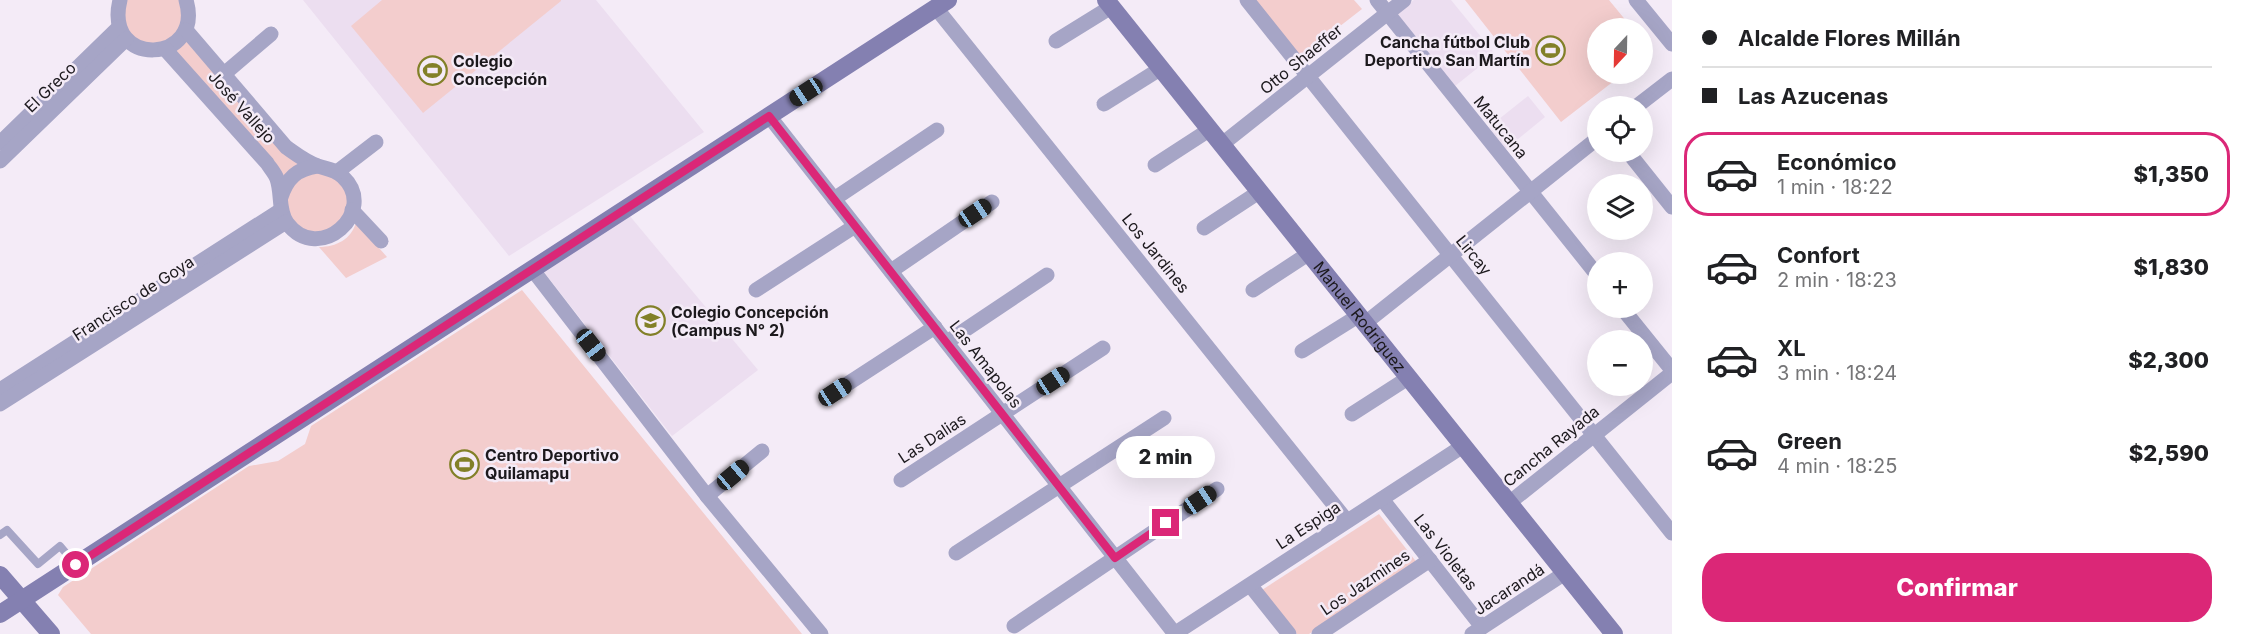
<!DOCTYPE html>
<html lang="es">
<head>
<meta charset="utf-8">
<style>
  :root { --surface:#fff; --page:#f6f6f6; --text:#202124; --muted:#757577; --line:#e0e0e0; --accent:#db2777 }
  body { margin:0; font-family:Inter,sans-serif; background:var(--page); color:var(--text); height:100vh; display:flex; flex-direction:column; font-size:22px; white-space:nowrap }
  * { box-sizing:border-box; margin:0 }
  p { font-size:20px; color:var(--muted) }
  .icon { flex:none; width:33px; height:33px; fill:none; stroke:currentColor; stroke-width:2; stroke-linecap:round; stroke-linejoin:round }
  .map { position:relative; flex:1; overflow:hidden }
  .sheet { display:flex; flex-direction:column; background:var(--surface); width:570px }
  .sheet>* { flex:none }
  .hud { display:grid; align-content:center; height:132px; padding:0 30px; background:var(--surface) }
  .needle { width:39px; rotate:202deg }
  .controls { position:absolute; left:1587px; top:18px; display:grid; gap:12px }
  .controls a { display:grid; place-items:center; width:66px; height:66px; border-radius:50%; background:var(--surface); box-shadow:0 6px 24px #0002; font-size:30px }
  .end { position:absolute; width:27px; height:27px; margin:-14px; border:8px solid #db2777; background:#fff; box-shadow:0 0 0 3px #fff }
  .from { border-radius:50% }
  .bubble { position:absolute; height:42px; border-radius:21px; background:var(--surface); box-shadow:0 6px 24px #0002; font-size:20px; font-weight:800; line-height:42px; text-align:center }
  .car { position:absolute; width:18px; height:36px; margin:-18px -9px; border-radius:8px; box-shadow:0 0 4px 2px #0007; background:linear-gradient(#222 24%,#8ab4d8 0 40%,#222 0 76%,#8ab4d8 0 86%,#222 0) }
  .hud b { display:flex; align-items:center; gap:21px; height:57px; font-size:22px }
  .hud b+b { border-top:2px solid var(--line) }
  .hud i { width:15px; height:15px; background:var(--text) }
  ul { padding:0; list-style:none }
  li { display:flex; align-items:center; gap:18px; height:84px; margin:0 12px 9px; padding:0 18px; border:3px solid transparent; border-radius:24px }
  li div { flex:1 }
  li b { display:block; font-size:22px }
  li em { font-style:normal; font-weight:800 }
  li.selected { border-color:var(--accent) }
  li>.icon { width:54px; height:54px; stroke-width:1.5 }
  .cta { display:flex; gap:12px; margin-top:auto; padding:12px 30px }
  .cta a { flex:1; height:69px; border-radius:24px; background:var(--accent); color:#fff; font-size:24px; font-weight:800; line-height:69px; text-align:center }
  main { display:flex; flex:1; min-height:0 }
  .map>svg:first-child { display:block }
  .built { fill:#ecdef0 }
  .green { fill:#f3cdcd }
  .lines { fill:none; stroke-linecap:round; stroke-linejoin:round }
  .lane { stroke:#a6a5c6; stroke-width:8 }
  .street { stroke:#a6a5c6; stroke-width:15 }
  .secondary { stroke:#8480b1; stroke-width:18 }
  .route { stroke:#db2777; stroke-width:8 }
  .labels { text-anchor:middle; stroke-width:5; stroke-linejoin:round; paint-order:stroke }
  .poi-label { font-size:16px; font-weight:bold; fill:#1c191d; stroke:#f4ebf7; text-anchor:start }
  .street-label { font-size:16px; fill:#1c191d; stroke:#f4ebf7 }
</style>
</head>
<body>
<main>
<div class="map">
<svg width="1672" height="634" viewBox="0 0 1672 634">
  <rect width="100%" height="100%" fill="#f4ebf7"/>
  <g class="built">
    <path d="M 303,0 L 596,0 L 704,132 L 509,256 Z"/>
    <path d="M 1414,0 L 1451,0 L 1495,54 L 1455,86 L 1396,14 Z"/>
    <path d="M 1528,96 L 1545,117 L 1506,149 L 1489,127 Z"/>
    <path d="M 629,215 L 758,370 L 672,436 L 544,272 Z"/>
  </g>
  <g class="green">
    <path d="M 124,0 L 182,0 L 186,16 L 174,40 L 147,47 L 125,32 Z"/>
    <path d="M 382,0 L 561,0 L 561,1 L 423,113 L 351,26 Z"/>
    <path d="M 1253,0 L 1354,0 L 1362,9 L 1299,58 Z"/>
    <path d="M 1465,0 L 1609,0 L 1632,28 L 1598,28 L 1598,74 L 1623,74 L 1561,122 Z"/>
    <path d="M 184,35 L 307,167 L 280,189 L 168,49 Z"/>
    <circle cx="317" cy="203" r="31"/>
    <path d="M 356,222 L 387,257 L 346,278 L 319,247 C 336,247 352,239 356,222 Z"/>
    <path d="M 522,290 L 802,634 L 91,634 L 58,595 L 63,587 L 249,466 L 278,461 L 305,444 L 311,426 Z"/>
    <path d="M 1379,514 L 1418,564 L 1309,634 L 1297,634 L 1262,590 Z"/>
  </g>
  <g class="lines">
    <path class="lane" d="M 0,535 L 7,530 L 38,564 L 60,546 L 76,565"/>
    <g class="street">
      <path d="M 120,0 C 103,69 205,64 186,0"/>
      <path d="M 1247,0 L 1672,533"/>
      <path d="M 1377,0 L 1598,276"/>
      <path d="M 1636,0 L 1672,44"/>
      <path d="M 936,8 L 1347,521"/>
      <path d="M 1056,41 L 1111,7"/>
      <path d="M 165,49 L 267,163 C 270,168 275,173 277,179 C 282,193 278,211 287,223 C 319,266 379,211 343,177 C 335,169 327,169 318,166 C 306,162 296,154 286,147 L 186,30"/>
      <path d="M 224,74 L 271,34"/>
      <path d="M 1104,104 L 1160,69"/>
      <path d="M 1637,106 L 1672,79"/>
      <path d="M 769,116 L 1175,634"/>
      <path d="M 0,143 L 119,27"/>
      <path d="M 1221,145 L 1404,0"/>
      <path d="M 1628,152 L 1672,207"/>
      <path d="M 0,161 L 126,39"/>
      <path d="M 1155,165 L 1209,130"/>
      <path d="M 337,172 L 376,142"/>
      <path d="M 281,197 C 287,178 297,169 317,166"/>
      <path d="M 834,199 L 937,130"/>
      <path d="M 352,210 L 381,241"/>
      <path d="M 1204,228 L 1259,192"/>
      <path d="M 532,269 L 707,496 L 821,634"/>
      <path d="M 891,271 L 992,202"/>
      <path d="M 756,290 L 855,226"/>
      <path d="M 1253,290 L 1308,254"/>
      <path d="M 1622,308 L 1672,370"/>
      <path d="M 1364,324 L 1598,138"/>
      <path d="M 947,342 L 1047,275"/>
      <path d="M 1302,351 L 1358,316"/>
      <path d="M 0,390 L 281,210"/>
      <path d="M 835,392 L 935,327"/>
      <path d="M 0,404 L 286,222"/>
      <path d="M 1352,414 L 1408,378"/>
      <path d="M 901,480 L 1103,348"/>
      <path d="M 707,496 L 762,451"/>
      <path d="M 1382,499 L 1482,627"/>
      <path d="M 1509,503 L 1672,373"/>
      <path d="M 956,553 L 1164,418"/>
      <path d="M 1250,585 L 1289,634"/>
      <path d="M 1014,626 L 1217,489"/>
      <path d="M 1174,634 L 1463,446"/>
      <path d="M 1319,634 L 1430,560"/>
      <path d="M 1472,634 L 1565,573"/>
    </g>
    <g class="secondary">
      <path id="s1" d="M 1106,0 L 1614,634"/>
      <path d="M 0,575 L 51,634"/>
      <path d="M 0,614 L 948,0"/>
    </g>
  </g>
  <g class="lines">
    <path class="route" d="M 76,565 L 769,116 L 1115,558 L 1166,523"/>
  </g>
  <defs>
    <symbol id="stadium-ring" viewBox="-11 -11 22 22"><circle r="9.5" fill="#f4ebf7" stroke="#828028" stroke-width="1.5"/><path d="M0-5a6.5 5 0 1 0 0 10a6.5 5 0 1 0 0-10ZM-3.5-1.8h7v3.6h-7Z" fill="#828028"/></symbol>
    <symbol id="school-ring" viewBox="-11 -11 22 22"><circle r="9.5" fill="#f4ebf7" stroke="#828028" stroke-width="1.5"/><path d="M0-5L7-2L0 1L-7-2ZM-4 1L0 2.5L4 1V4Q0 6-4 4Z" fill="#828028"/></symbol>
  </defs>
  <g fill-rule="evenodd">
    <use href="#stadium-ring" x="1534" y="34" width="33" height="33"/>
    <use href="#stadium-ring" x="416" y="54" width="33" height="33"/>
    <use href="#school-ring" x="634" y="304" width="33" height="33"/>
    <use href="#stadium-ring" x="448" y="448" width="33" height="33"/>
  </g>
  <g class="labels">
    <g class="poi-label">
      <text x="1530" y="48" text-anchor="end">Cancha fútbol Club<tspan x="1530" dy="18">Deportivo San Martín</tspan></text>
      <text x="453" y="67">Colegio<tspan x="453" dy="18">Concepción</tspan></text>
      <text x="671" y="318">Colegio Concepción<tspan x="671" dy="18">(Campus N° 2)</tspan></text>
      <text x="485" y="461">Centro Deportivo<tspan x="485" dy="18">Quilamapu</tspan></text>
    </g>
    <g class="street-label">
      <text transform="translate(1301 59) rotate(-39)" y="6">Otto Shaeffer</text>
      <text transform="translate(50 87) rotate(-44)" y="6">El Greco</text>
      <text transform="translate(242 107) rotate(48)" y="6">José Vallejo</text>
      <text transform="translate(1501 127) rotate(51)" y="6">Matucana</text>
      <text transform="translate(1156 253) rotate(51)" y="6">Los Jardines</text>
      <text transform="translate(1474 255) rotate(51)" y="6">Lircay</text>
      <text transform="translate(133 298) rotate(-33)" y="6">Francisco de Goya</text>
      <text dy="6" stroke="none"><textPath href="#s1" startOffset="406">Manuel Rodríguez</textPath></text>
      <text transform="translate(986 364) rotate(52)" y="6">Las Amapolas</text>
      <text transform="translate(932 438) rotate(-33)" y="6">Las Dalias</text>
      <text transform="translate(1551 446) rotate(-39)" y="6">Cancha Rayada</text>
      <text transform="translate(1308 525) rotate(-33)" y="6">La Espiga</text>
      <text transform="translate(1446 552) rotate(52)" y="6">Las Violetas</text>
      <text transform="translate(1365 582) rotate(-34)" y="6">Los Jazmines</text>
      <text transform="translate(1509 589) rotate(-33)" y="6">Jacarandá</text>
    </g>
  </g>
</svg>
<div class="controls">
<a><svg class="needle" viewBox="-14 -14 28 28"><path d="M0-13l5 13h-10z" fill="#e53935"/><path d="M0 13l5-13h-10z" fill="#757577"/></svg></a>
<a><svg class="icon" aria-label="locate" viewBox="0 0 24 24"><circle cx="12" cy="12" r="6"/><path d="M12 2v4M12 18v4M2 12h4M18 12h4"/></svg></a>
<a><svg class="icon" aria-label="layers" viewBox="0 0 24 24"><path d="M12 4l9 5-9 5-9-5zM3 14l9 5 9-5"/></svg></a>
<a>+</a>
<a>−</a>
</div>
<i class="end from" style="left:76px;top:565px"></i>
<i class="end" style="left:1166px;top:523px"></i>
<div class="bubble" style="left:1116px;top:436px;width:99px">2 min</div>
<i class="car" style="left:806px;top:92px;rotate:237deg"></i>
<i class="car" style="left:975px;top:213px;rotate:56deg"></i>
<i class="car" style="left:591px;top:345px;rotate:142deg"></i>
<i class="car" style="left:1053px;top:381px;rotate:57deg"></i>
<i class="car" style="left:835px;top:392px;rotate:57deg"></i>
<i class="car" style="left:733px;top:475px;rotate:50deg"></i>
<i class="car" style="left:1200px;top:500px;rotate:56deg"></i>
</div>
<section class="sheet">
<div class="hud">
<b><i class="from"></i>Alcalde Flores Millán</b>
<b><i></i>Las Azucenas</b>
</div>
<ul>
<li class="selected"><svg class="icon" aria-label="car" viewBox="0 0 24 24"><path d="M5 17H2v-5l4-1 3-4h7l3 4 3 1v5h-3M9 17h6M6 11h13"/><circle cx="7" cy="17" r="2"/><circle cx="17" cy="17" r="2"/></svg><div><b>Económico</b><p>1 min · 18:22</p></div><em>$1,350</em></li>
<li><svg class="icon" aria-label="car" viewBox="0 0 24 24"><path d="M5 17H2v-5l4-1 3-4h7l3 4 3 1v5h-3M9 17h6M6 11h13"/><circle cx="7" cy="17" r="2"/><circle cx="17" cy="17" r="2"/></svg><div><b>Confort</b><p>2 min · 18:23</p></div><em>$1,830</em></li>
<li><svg class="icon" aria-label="car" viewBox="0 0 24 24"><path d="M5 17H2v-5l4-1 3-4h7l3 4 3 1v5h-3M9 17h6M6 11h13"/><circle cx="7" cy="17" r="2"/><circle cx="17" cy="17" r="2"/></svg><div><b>XL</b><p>3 min · 18:24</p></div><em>$2,300</em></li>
<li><svg class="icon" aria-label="car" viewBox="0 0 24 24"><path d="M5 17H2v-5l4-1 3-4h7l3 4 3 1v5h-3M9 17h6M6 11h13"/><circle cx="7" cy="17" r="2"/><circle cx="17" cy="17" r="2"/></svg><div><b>Green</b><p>4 min · 18:25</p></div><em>$2,590</em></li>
</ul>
<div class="cta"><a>Confirmar</a></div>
</section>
</main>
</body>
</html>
